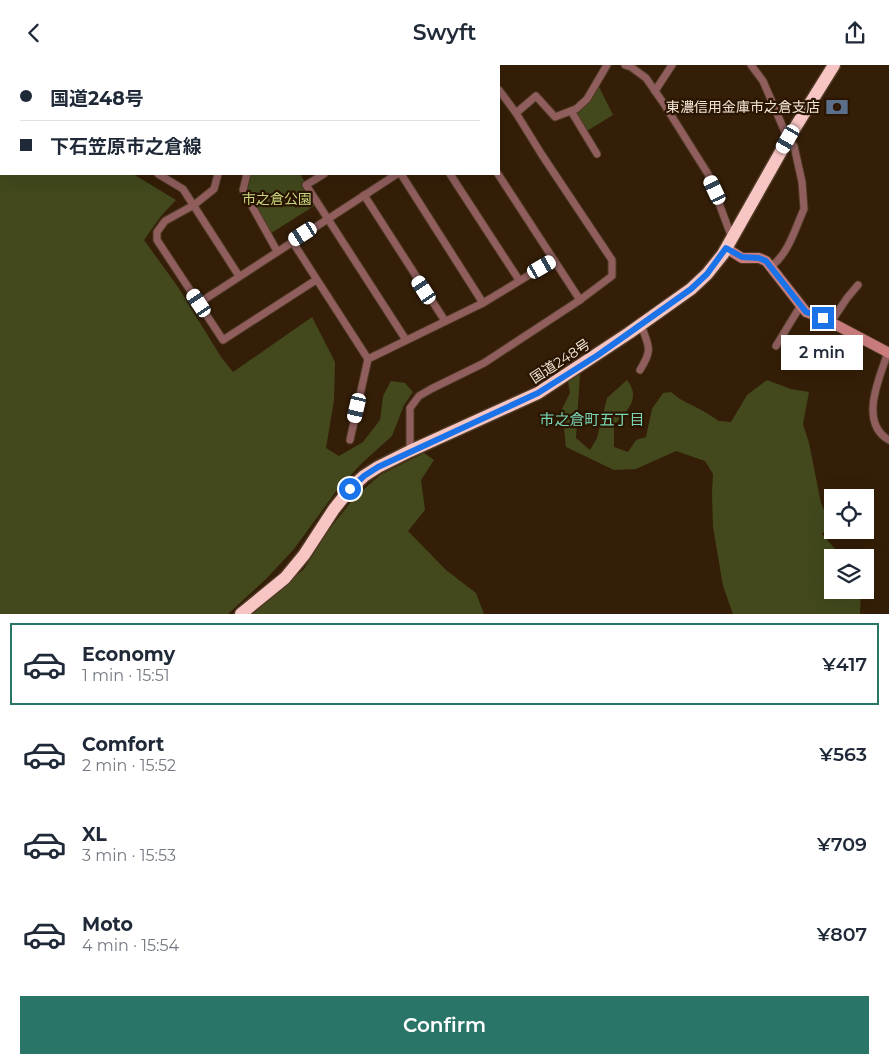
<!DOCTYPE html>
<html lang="en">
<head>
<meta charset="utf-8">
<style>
  :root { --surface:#fff; --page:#f2f2f3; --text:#1f2937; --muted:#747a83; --line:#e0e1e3; --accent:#297669 }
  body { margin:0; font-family:Montserrat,"Noto Sans JP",sans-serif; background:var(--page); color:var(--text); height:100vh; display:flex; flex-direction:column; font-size:19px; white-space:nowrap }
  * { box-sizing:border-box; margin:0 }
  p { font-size:16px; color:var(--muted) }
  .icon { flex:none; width:28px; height:28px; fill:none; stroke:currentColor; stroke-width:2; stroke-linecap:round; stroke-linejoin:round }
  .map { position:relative; height:549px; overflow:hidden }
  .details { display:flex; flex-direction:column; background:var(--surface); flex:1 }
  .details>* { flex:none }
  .hud { position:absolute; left:0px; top:0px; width:500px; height:110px; box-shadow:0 5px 20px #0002; display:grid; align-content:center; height:110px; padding:0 20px; background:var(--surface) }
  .fabs { position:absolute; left:824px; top:424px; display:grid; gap:10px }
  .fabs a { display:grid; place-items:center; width:50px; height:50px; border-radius:0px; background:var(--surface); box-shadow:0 5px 20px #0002; font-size:25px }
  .end { position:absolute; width:22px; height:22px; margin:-11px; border:6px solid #1a73e8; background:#fff; box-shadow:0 0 0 2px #fff }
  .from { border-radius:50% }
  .bubble { position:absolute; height:35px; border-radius:0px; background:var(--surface); box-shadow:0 5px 20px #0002; font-size:16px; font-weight:600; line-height:35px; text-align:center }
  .car { position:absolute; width:15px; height:30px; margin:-15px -8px; border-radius:6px; box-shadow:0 0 4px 1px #0007; background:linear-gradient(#fff 24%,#345 0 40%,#fff 0 76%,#345 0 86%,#fff 0) }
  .hud b { display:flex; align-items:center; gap:18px; height:48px; font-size:19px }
  .hud b+b { border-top:1px solid var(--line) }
  .hud i { width:12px; height:12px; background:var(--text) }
  ul { padding:9px 0 0; list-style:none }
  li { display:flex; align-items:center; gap:15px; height:82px; margin:0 10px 8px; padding:0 10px; border:2px solid transparent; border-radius:0px }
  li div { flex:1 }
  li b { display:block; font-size:19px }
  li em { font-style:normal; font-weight:600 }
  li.active { border-color:var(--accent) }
  li>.icon { width:45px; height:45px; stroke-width:1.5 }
  .button { display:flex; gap:10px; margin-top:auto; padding:10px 20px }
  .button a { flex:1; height:58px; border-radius:0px; background:var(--accent); color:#fff; font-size:20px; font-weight:600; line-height:58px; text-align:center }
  header { display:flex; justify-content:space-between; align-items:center; height:65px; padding:0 20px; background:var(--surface); font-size:22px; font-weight:600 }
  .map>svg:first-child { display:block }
  .green { fill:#43491d }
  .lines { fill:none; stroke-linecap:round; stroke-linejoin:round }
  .street-casing { stroke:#4f3a24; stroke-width:9 }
  .secondary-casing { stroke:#4f3a24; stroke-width:12 }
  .highway-casing { stroke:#4f3a24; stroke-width:15 }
  .street { stroke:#8f5e5d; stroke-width:7 }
  .secondary { stroke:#cb7d7e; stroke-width:10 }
  .highway { stroke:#f7c5c4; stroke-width:12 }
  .route { stroke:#1a73e8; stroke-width:6 }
  .labels { text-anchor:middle; stroke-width:4.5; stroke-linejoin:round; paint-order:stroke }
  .poi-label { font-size:14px; fill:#f3e4d6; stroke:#291500; text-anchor:end }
  .park-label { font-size:14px; fill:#c8d67e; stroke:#291500 }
  .street-label { font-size:14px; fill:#f3e4d6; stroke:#291500 }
  .neighbourhood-label { font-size:15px; fill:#79d5b5; stroke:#291500 }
</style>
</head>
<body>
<header><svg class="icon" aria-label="back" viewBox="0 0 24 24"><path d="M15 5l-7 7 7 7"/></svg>Swyft<svg class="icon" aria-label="share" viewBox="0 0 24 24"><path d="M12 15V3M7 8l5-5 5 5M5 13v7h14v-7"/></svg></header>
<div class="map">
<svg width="889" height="549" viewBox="0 0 889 549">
  <rect width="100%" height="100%" fill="#341e07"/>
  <g class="green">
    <path d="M 0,0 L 72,0 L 1,1 L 1,109 L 133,109 L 176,135 L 161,151 L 144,175 L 178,222 L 221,292 L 233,307 L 312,252 L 335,297 L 334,335 L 326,383 L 339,391 L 363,377 L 380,355 L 383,331 L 391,316 L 405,318 L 413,327 L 404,340 L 392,371 L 362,398 L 337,425 L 294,484 L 266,514 L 228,549 L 0,549 Z"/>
    <path d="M 598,20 L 613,50 L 587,66 L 574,48 Z"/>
    <path d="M 247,109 L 300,109 L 305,117 L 301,120 L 314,141 L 268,170 L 243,125 Z"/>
    <path d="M 580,308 L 576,373 L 590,385 L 597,373 L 607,333 L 627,315 C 642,334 626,347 614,360 L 614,382 L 628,387 L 636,375 L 646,372 L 652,344 L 663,328 L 671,327 L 680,334 L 705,347 L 719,356 L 731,357 L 747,330 L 767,315 L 791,324 L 809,327 L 803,359 L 809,378 L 821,438 L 831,461 L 822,469 L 842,492 L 832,492 L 832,525 L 861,525 L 860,549 L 733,549 L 723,521 L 713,462 L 712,428 L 713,409 L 705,396 L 676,386 L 636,404 L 614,405 L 566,382 L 562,344 L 570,328 L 568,316 Z"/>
    <path d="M 424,388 L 434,395 L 421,415 L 425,445 L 408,466 L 446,505 L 476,528 L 484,549 L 253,549 L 304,504 L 328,466 L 354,433 L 380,410 Z"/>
  </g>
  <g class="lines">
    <defs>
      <g id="street">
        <path d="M 427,0 L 427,1"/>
        <path d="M 480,0 L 481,1"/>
        <path d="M 625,0 L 631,2 L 646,13 L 664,39 L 708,109 L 732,173"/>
        <path d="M 751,0 L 763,16 L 788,74 L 794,81 L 802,117 L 804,144 C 795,164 789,187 772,201"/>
        <path d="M 77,1 L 77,0"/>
        <path d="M 372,1 L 374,0"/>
        <path d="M 499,25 L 516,48"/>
        <path d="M 655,26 L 672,0"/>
        <path d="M 571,46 L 597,89"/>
        <path d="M 158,109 L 183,124 L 239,211"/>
        <path d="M 218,109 L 214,124 L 194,140 L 165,156 L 157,167 L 157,175 L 223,275 L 316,215"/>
        <path d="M 247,109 L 243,125 L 277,186"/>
        <path d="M 324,109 L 306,120 L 406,275"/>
        <path d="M 401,109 L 483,238"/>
        <path d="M 450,109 L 519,215"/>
        <path d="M 498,109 L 580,235"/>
        <path d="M 364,130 L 445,256"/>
        <path d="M 292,176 L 368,294 L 483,238 L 554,195"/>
        <path d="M 199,238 L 397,109"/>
        <path d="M 831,257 L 847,233 L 858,220"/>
        <path d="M 776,281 L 801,240"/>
        <path d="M 888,287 C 880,312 858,357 889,375"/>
        <path d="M 640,305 C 653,284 649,282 641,260"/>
        <path d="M 350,375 L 368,294"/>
        <path d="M 410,386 L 410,343 L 419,331 L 431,324 L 484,298 L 580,235 L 612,211 L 612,195 L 542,90 L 516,48 L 536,31 L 555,52 L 576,44 L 587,34 L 607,0"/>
      </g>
      <path id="secondary" d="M 726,183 L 742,193 L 759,193 L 766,196 L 806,247 L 823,253 L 889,288"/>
      <path id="highway" d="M 241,549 L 285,513 L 304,490 L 334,444 L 350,424 L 364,411 L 378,402 L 410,386 L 538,328 L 629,268 L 691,224 L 707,209 L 723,189 L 788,74 L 834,0"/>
    </defs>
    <use href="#street" class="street-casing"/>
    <use href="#secondary" class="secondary-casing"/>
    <use href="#highway" class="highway-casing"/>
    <use href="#street" class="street"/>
    <use href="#secondary" class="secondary"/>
    <use href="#highway" class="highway"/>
  </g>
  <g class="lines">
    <path class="route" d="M 350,424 L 364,411 L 378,402 L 538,328 L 598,290 L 691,224 L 707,209 L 726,183 L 742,192 L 759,193 L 766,196 L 806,247 L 823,253"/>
  </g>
  <defs>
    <symbol id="bank-bare" viewBox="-9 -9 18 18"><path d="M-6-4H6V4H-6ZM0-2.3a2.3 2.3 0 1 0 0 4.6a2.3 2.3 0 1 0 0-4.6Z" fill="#5c6f8a" stroke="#291500" stroke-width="2.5" paint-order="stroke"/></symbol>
  </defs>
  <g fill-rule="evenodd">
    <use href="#bank-bare" x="821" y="26" width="32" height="32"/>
  </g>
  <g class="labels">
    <g class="poi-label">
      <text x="820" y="47">東濃信用金庫市之倉支店</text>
    </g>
    <g class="park-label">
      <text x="277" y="139">市之倉公園</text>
    </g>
    <g class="street-label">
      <text transform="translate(560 296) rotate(-33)" y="5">国道248号</text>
    </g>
    <g class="neighbourhood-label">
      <text x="592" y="360">市之倉町五丁目</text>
    </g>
  </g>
</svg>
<div class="fabs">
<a><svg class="icon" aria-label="locate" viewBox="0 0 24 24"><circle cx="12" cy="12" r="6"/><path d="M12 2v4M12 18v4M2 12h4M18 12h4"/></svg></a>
<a><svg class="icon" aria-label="layers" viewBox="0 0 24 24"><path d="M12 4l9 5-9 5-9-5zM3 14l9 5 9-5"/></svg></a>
</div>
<i class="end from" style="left:350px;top:424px"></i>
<i class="end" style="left:823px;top:253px"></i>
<div class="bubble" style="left:781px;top:270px;width:82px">2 min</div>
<i class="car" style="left:788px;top:74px;rotate:210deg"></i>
<i class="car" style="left:715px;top:125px;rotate:335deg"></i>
<i class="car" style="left:303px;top:169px;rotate:237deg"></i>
<i class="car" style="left:542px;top:202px;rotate:60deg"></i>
<i class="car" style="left:424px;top:225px;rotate:327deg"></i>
<i class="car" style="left:199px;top:238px;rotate:326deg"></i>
<i class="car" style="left:357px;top:343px;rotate:193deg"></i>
<div class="hud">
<b><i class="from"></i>国道248号</b>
<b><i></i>下石笠原市之倉線</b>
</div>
</div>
<section class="details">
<ul>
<li class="active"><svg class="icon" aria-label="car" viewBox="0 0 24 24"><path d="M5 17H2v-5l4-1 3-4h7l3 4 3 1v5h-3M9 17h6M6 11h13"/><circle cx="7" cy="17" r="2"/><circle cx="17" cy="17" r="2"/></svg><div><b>Economy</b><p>1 min · 15:51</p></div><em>¥417</em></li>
<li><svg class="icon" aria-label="car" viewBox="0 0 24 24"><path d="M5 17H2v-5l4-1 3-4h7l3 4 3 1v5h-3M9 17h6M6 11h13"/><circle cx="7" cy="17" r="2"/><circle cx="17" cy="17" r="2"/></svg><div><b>Comfort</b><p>2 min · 15:52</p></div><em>¥563</em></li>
<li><svg class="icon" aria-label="car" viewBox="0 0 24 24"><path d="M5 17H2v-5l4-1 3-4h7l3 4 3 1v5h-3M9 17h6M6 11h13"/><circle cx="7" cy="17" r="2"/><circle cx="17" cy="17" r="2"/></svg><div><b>XL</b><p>3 min · 15:53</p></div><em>¥709</em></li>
<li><svg class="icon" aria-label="car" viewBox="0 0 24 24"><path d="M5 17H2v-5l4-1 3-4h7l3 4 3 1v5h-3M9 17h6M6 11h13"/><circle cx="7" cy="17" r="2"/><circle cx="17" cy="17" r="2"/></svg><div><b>Moto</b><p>4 min · 15:54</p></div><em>¥807</em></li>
</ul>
<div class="button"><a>Confirm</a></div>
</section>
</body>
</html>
